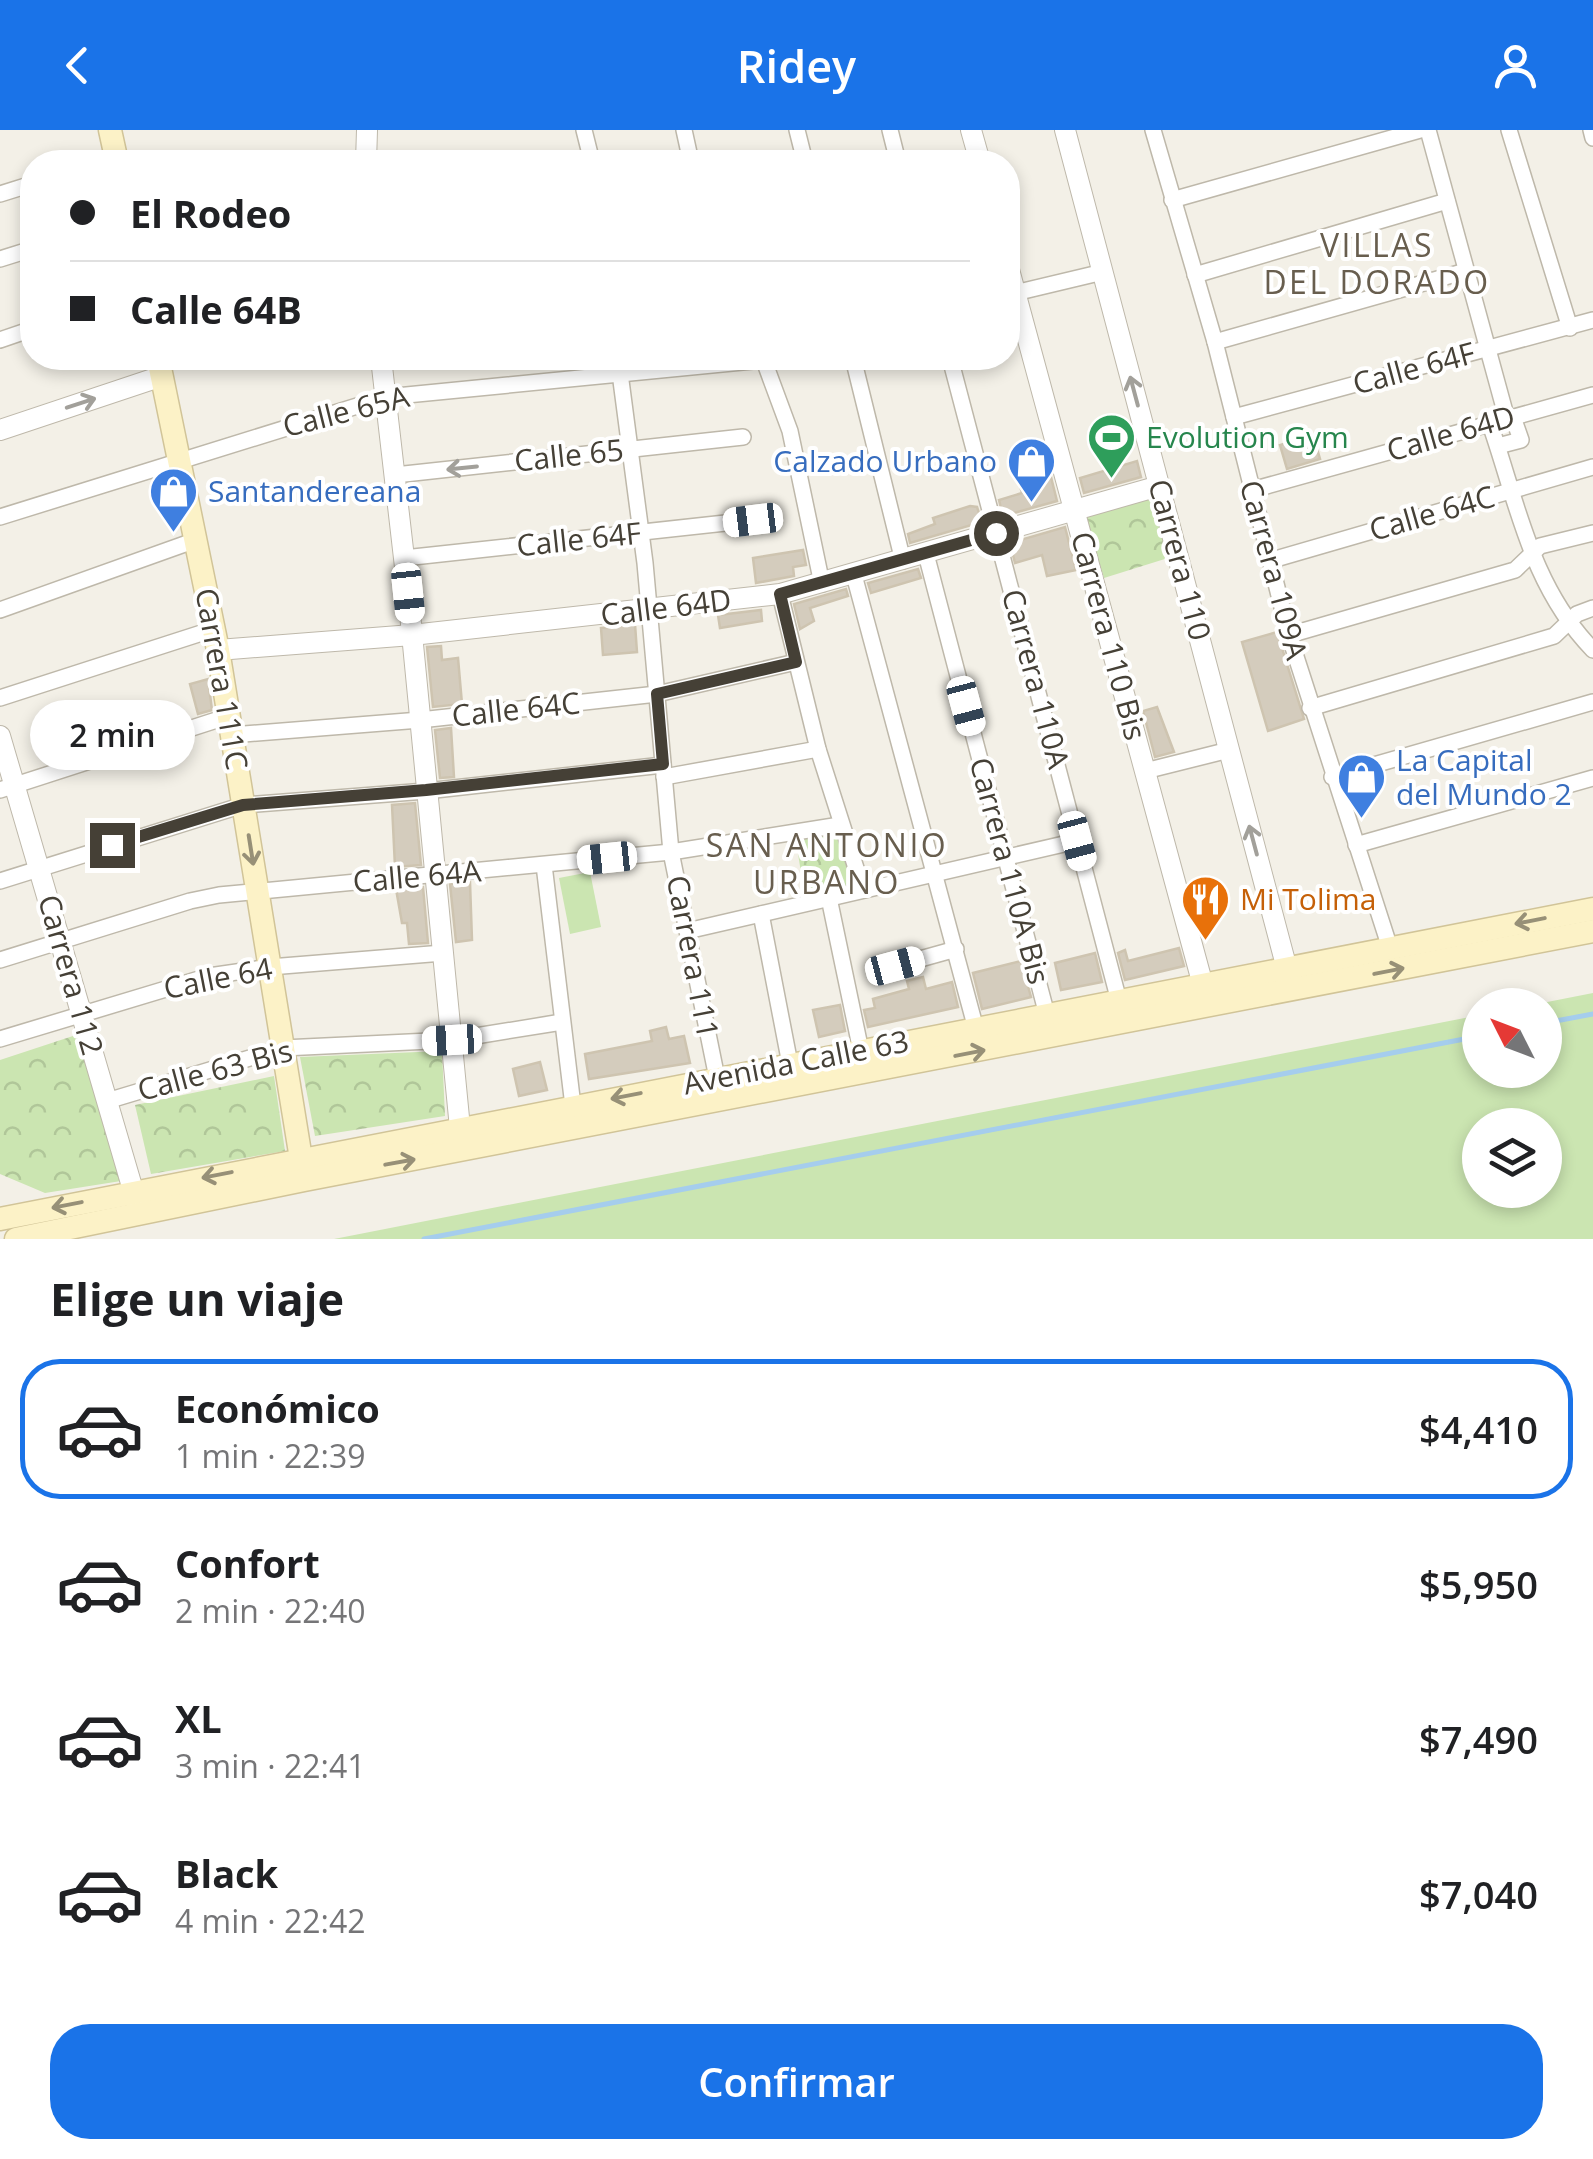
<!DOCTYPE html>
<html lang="es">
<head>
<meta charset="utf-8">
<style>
  :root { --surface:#fff; --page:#f2f2f2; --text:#202124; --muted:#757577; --line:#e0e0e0; --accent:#1a73e8 }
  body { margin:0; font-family:"Open Sans",sans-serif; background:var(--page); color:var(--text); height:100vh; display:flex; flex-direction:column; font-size:38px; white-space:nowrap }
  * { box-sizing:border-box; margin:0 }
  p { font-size:32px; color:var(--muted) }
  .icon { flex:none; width:55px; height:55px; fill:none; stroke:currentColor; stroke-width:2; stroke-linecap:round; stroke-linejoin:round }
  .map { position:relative; height:1109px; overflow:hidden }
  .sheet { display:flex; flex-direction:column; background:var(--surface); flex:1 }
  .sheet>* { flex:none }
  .top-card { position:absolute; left:20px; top:20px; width:1000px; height:220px; border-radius:40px; box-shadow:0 5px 15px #0003; display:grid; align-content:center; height:220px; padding:0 50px; background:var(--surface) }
  .needle { width:65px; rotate:312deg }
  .fabs { position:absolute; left:1462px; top:858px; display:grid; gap:20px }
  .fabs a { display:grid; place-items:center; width:100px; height:100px; border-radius:50%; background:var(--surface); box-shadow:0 5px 15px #0003; font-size:50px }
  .end { position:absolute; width:45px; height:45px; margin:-22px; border:12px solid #454036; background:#fff; box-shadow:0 0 0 5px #fff }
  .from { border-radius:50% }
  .bubble { position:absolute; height:70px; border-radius:35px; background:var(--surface); box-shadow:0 5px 15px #0003; font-size:32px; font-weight:600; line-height:70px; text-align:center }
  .car { position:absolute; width:30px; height:60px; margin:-30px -15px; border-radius:12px; box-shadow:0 0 8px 2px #0007; background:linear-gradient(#fff 24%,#345 0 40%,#fff 0 76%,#345 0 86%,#fff 0) }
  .top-card b { display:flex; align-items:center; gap:35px; height:95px; font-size:38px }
  .top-card b+b { border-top:2px solid var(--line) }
  .top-card i { width:25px; height:25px; background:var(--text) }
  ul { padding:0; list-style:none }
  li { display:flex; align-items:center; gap:30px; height:140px; margin:0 20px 15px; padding:0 30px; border:5px solid transparent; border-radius:40px }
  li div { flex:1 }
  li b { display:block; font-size:38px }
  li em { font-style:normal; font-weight:600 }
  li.on { border-color:var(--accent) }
  li>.icon { width:90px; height:90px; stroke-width:1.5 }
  h2 { padding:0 50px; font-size:45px; line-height:120px }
  .primary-button { display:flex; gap:20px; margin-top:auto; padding:20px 50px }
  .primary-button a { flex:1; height:115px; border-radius:40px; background:var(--accent); color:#fff; font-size:40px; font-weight:600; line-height:115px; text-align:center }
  header { display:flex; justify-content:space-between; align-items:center; height:130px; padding:0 50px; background:var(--accent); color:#fff; font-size:45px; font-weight:600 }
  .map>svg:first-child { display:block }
  .green { fill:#cbe5b1; fill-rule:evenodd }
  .park { fill:url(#park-crowns) }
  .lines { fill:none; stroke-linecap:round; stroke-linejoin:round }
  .stream { stroke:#a5cded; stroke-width:5 }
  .building { fill:#d4ccbd; stroke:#cec4b0; stroke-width:2.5 }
  .minor-casing { stroke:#beb8aa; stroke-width:18 }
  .tertiary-casing { stroke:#beb8aa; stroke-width:22 }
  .secondary-casing { stroke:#d1c498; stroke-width:25 }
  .minor { stroke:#fff; stroke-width:15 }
  .tertiary { stroke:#fff; stroke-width:20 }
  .secondary { stroke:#fcf2c7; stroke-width:22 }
  .oneway { stroke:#a2a09a }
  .oneway2 { stroke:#979077 }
  .route { stroke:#454036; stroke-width:12 }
  .labels { text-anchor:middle; stroke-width:8; stroke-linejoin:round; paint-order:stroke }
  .street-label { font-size:30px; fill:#454036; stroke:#fff }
  .leisure-label { font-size:30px; fill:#27864d; stroke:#fff; text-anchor:start }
  .shop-label { font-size:30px; fill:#366cbe; stroke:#fff; text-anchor:start }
  .food-label { font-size:30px; fill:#c56008; stroke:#fff; text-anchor:start }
  .neighbourhood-label { font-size:32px; letter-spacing:2.5px; fill:#685e4e; stroke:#fff }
</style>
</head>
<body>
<header><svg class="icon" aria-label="back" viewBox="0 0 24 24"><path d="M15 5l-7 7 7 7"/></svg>Ridey<svg class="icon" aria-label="person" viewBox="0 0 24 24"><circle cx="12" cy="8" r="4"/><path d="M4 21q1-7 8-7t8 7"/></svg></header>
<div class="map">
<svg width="1593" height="1109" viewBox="0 0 1593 1109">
  <defs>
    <pattern id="park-crowns" width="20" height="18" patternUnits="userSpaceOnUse" patternTransform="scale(2.5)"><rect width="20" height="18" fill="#cbe5b1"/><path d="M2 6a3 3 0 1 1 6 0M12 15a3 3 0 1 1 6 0" fill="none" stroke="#b0c699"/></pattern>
  </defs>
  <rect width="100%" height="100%" fill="#f3f0e7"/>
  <g class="green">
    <path d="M 590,742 L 601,797 L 570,804 L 559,748 Z"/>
    <path d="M 1593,863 L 1593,1109 L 334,1109 L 1480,885 L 1480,940 L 1545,940 L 1545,875 L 1532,875 ZM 1480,995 L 1545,995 L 1545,1060 L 1480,1060 Z"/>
  </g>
  <g class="park">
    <path d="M 1150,361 L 1168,428 L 1104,448 L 1083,381 Z"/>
    <path d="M 838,701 L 855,757 L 805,768 L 796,711 Z"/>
    <path d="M 79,904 L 121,1051 L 45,1063 L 0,1044 L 0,930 Z"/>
    <path d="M 442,921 L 445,986 L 315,1006 L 300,927 Z"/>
    <path d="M 274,946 L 285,1021 L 151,1044 L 135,975 Z"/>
  </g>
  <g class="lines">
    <g class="stream">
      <path d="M 1545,893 L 1593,884"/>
      <path d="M 424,1109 L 1480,906"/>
    </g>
  </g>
  <g class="building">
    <path d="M 1313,305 L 1320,329 L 1287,339 L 1280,315 Z"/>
    <path d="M 1137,331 L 1141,347 L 1084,363 L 1080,348 Z"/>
    <path d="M 1049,339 L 1057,371 L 1003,386 L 999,370 L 1022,363 L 1018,349 Z"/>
    <path d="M 970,376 L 977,377 L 982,392 L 910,413 L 908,404 L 935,394 L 933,388 Z"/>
    <path d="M 1065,397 L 1076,440 L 1047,446 L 1042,425 L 1015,433 L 1010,413 Z"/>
    <path d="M 803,420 L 806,435 L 793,437 L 794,446 L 756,453 L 753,428 Z"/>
    <path d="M 918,439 L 921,448 L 871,463 L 868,453 Z"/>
    <path d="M 846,459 L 848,466 L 810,478 L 814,491 L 800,499 L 794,474 Z"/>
    <path d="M 761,480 L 762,491 L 720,498 L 718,485 Z"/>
    <path d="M 635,494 L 637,522 L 603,525 L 601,498 Z"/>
    <path d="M 1277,502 L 1304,589 L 1268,601 L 1242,512 Z"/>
    <path d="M 441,516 L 442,530 L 458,528 L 462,574 L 433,577 L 427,517 Z"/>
    <path d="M 208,549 L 212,580 L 198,584 L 190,554 Z"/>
    <path d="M 1157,577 L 1174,622 L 1155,627 L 1143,581 Z"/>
    <path d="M 451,598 L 454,647 L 440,648 L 435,600 Z"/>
    <path d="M 415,673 L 421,735 L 395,737 L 392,675 Z"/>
    <path d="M 470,752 L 472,810 L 456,812 L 450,754 Z"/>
    <path d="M 423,757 L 428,813 L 409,814 L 407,793 L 402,793 L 396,759 Z"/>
    <path d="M 1179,818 L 1184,836 L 1125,850 L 1118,823 L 1125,820 L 1128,831 Z"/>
    <path d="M 1095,823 L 1102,852 L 1061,860 L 1055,833 Z"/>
    <path d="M 1021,831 L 1031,867 L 982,879 L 973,843 Z"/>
    <path d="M 923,847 L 926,859 L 952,852 L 958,877 L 868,897 L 864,880 L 875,878 L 873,869 L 909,859 L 907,851 Z"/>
    <path d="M 840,875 L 845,901 L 819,907 L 813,880 Z"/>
    <path d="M 666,897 L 669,909 L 684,906 L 690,933 L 589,949 L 585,924 L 652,911 L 650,901 Z"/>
    <path d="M 540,932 L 547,960 L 519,966 L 513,939 Z"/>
  </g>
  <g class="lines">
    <defs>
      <g id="minor">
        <path d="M 584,0 L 592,32"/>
        <path d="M 684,0 L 691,32"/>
        <path d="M 797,0 L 805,32"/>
        <path d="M 890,0 L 898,32"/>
        <path d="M 1153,0 L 1215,212 L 1289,505 L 1390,818"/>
        <path d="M 1428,0 L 1507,289"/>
        <path d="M 1509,0 L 1570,198"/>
        <path d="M 1591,0 L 1593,8"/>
        <path d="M 0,64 L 32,54"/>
        <path d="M 1172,70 L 1420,0"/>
        <path d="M 0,129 L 32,119"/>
        <path d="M 1195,145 L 1447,71"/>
        <path d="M 1015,163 L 1103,142"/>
        <path d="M 0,210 L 32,199"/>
        <path d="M 1215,212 L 1466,141"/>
        <path d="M 618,228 L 645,433 L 671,722 L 717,948"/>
        <path d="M 763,228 L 790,301 L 822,454"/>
        <path d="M 853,228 L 903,431"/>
        <path d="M 950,228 L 1119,871"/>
        <path d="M 1234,287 L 1593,190"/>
        <path d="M 1490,294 C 1518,375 1531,456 1593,520"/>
        <path d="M 1498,316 L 1521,310 L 1513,287"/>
        <path d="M 395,345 L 743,307"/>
        <path d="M 1252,360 L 1593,265"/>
        <path d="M 0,387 L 386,267 L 764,230"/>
        <path d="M 926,424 L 1047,885"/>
        <path d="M 404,428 L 753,390"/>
        <path d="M 1272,430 L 1593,337"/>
        <path d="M 854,445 L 976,899"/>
        <path d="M 780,464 L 818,619 L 863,760"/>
        <path d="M 0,480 L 196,410"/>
        <path d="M 1289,505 L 1515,440 L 1540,416 L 1593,403"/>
        <path d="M 0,568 L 214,499"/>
        <path d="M 1310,578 L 1554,506 L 1577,484 L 1593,478"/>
        <path d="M 232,605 L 420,590 L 657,564 L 796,532"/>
        <path d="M 1145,641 L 1229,620"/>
        <path d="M 664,647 L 818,619"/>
        <path d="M 1332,647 L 1593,572"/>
        <path d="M 0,660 L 229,586"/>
        <path d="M 1356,715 L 1593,648"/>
        <path d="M 544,735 L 573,976"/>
        <path d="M 0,751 L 243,675 L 426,661 L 663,635"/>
        <path d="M 829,768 L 861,921"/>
        <path d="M 761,784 L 790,934"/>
        <path d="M 687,801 L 1077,711"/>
        <path d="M 0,830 L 190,771 L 219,765 L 671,722 L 840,695"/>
        <path d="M 895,836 L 956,819"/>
        <path d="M 0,909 L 209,846 L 270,837 L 443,823"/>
        <path d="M 107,971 L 283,918 L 451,910 L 562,892"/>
      </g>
      <g id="tertiary">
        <path d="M 971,0 L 980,32"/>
        <path d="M 1065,0 L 1291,854"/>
        <path d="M 366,32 L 367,0"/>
        <path d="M 1008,136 L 1207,870"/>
        <path d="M 381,228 L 408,463 L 460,998"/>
        <path d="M 0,300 L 162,246"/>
        <path d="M 218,520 L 412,505 L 780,464 L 1159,356"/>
        <path d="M 0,606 L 138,1077"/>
      </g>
      <g id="secondary">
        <path d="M 110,0 L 117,32"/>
        <path d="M 158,228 L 218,520 L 303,1041"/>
        <path d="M 0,1089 L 1593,779"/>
        <path d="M 16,1109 L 304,1050 L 1593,801"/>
      </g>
    </defs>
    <use href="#minor" class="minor-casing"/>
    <use href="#tertiary" class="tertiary-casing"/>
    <use href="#secondary" class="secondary-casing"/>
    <use href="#minor" class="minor"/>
    <use href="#tertiary" class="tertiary"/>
    <use href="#secondary" class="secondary"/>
  </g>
  <defs><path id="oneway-shaft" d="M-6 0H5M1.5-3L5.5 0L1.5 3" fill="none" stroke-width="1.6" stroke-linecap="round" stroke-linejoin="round" transform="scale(2.5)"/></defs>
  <g class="oneway">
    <use href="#oneway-shaft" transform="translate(1134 261) rotate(-105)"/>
    <use href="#oneway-shaft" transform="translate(81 273) rotate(-18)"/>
    <use href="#oneway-shaft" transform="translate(462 338) rotate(174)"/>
    <use href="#oneway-shaft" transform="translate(1253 710) rotate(-105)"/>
  </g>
  <g class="oneway2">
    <use href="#oneway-shaft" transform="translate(251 720) rotate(81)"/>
    <use href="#oneway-shaft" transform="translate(1530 791) rotate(169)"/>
    <use href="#oneway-shaft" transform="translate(1389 841) rotate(-11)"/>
    <use href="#oneway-shaft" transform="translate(970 923) rotate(-11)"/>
    <use href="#oneway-shaft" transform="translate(626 966) rotate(169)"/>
    <use href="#oneway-shaft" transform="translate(400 1032) rotate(-10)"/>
    <use href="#oneway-shaft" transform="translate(217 1045) rotate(169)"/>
    <use href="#oneway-shaft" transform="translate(67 1075) rotate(169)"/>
  </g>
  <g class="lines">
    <path class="route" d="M 112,715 L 243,675 L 426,660 L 663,634 L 657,564 L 796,532 L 780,464 L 996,403"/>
  </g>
  <defs>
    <symbol id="stadium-pin" viewBox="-11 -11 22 30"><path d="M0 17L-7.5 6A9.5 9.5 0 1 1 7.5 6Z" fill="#2e9e5b" stroke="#fff"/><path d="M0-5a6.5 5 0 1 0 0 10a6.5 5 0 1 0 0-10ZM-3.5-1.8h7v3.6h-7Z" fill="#fff"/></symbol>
    <symbol id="shop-pin" viewBox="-11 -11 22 30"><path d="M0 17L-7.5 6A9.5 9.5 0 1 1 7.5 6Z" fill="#3f7fe0" stroke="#fff"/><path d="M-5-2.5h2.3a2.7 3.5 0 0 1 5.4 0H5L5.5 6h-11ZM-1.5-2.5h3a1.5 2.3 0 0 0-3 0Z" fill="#fff"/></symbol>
    <symbol id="restaurant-pin" viewBox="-11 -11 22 30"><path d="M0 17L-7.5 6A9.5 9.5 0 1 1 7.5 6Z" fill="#e8710a" stroke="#fff"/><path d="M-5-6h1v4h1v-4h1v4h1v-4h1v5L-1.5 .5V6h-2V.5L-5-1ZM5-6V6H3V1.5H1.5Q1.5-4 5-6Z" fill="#fff"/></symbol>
  </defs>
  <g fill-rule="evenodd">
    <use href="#stadium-pin" x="1084" y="280" width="55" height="75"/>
    <use href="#shop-pin" x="1004" y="304" width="55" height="75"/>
    <use href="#shop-pin" x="146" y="334" width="55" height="75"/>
    <use href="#shop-pin" x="1334" y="620" width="55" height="75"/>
    <use href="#restaurant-pin" x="1178" y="742" width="55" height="75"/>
  </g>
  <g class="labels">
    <g class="street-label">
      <text transform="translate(1414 239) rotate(-15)" y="10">Calle 64F</text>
      <text transform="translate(346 282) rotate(-14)" y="10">Calle 65A</text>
      <text transform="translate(1451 304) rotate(-16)" y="10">Calle 64D</text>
      <text transform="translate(569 326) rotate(-6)" y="10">Calle 65</text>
      <text transform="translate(1432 384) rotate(-16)" y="10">Calle 64C</text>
      <text transform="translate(579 410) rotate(-6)" y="10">Calle 64F</text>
      <text transform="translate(1179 430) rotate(75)" y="10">Carrera 110</text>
      <text transform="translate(1273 440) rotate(75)" y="10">Carrera 109A</text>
      <text transform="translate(666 478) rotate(-7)" y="10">Calle 64D</text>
      <text transform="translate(1108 506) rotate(75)" y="10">Carrera 110 Bis</text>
      <text transform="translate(221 549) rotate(80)" y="10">Carrera 111C</text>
      <text transform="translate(1035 549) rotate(75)" y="10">Carrera 110A</text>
      <text transform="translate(516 580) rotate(-6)" y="10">Calle 64C</text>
      <text transform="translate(1009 741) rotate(75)" y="10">Carrera 110A Bis</text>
      <text transform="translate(417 747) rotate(-5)" y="10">Calle 64A</text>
      <text transform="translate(692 827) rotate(79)" y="10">Carrera 111</text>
      <text transform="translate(70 845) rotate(74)" y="10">Carrera 112</text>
      <text transform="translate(218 849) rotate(-11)" y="10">Calle 64</text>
      <text transform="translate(796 933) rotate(-11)" y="10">Avenida Calle 63</text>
      <text transform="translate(215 941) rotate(-15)" y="10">Calle 63 Bis</text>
    </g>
    <g class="leisure-label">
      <text x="1146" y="318">Evolution Gym</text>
    </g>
    <g class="shop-label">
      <text x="997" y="342" text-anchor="end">Calzado Urbano</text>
      <text x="208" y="372">Santandereana</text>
      <text x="1396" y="641">La Capital<tspan x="1396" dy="34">del Mundo 2</tspan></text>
    </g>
    <g class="food-label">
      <text x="1240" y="780">Mi Tolima</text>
    </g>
    <g class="neighbourhood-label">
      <text x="1377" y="127">VILLAS<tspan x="1377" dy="37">DEL DORADO</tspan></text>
      <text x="827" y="727">SAN ANTONIO<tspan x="827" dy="37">URBANO</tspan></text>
    </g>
  </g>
</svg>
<div class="fabs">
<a><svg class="needle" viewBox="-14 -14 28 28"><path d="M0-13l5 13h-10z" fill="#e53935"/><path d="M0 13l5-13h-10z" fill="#757577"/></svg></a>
<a><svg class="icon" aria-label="layers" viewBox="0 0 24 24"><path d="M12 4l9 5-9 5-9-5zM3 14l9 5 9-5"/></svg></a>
</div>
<i class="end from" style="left:996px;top:403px"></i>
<i class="end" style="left:112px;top:715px"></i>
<div class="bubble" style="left:30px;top:570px;width:165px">2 min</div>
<i class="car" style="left:753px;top:390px;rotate:263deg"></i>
<i class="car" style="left:408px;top:463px;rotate:174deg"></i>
<i class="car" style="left:966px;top:576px;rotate:165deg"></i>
<i class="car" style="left:1077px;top:711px;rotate:165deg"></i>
<i class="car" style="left:607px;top:728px;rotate:264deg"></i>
<i class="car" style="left:895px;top:836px;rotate:75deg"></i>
<i class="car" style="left:452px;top:910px;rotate:267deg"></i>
<div class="top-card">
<b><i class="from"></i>El Rodeo</b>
<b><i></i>Calle 64B</b>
</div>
</div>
<section class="sheet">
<h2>Elige un viaje</h2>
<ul>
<li class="on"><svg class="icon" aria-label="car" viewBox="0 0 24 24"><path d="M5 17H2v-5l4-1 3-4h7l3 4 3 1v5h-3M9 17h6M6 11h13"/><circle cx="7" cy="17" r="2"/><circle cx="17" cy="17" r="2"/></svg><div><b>Económico</b><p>1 min · 22:39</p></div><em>$4,410</em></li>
<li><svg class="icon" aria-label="car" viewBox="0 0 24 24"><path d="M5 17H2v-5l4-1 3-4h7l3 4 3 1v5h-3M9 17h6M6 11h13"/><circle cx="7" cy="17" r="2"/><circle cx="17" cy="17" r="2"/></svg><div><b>Confort</b><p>2 min · 22:40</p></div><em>$5,950</em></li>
<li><svg class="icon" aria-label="car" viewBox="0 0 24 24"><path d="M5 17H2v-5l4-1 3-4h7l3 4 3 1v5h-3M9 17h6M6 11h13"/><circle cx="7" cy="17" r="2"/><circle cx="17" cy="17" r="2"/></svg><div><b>XL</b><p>3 min · 22:41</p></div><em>$7,490</em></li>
<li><svg class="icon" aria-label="car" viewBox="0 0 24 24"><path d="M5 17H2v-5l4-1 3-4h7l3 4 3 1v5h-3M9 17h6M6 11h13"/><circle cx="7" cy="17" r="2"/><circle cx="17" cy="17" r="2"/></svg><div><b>Black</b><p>4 min · 22:42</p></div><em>$7,040</em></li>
</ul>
<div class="primary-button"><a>Confirmar</a></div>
</section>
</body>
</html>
